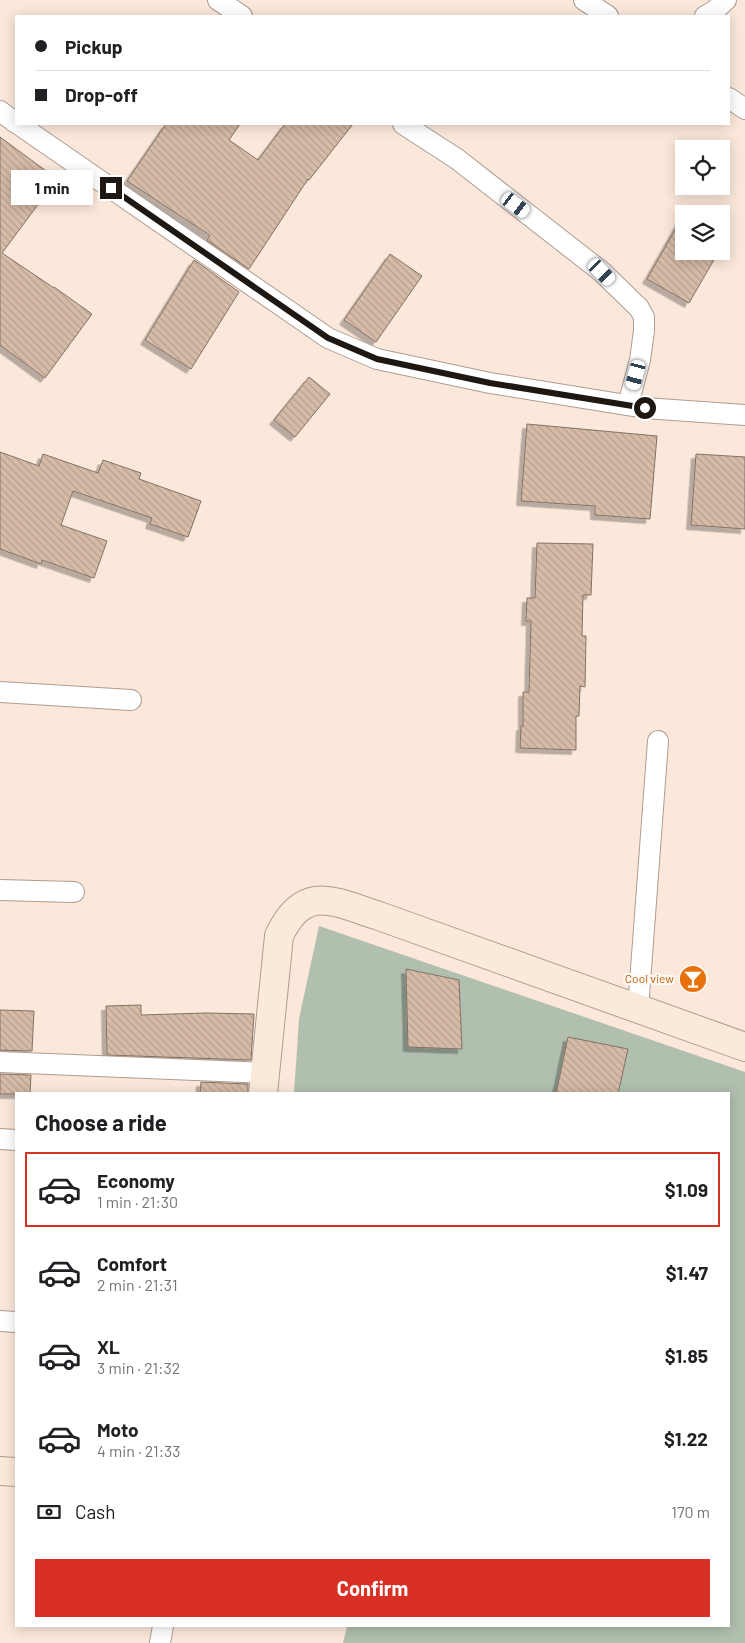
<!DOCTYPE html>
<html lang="en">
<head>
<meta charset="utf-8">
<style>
  :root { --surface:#fff; --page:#f2f2f2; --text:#202124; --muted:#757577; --line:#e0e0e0; --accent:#d93025 }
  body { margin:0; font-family:Barlow,sans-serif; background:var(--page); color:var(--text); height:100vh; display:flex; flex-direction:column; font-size:19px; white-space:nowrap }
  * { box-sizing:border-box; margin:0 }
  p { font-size:16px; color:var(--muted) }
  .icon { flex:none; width:28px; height:28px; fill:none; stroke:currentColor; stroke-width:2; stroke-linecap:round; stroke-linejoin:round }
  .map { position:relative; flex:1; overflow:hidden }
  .sheet { position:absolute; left:15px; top:1092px; width:715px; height:535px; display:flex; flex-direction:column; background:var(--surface); border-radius:0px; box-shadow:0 2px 12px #0003 }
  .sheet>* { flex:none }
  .top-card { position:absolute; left:15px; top:15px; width:715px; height:110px; border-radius:0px; box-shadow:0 2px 12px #0003; display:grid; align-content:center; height:110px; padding:0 20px; background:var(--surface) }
  .fabs { position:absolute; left:675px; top:140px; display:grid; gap:10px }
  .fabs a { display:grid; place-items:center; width:55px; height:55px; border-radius:0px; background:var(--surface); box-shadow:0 2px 12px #0003; font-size:25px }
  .end { position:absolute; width:22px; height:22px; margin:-11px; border:6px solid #1e1712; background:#fff; box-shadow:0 0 0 2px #fff }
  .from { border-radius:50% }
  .bubble { position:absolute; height:35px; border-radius:0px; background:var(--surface); box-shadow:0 2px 12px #0003; font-size:16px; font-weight:700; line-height:35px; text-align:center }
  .car { position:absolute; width:15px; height:30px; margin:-15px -8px; border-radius:6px; box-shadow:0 0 4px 1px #0007; background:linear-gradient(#fff 24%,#345 0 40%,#fff 0 76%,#345 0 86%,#fff 0) }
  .top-card b { display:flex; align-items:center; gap:18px; height:48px; font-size:19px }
  .top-card b+b { border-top:1px solid var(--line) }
  .top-card i { width:12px; height:12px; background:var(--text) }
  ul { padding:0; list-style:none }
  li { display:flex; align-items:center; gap:15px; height:75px; margin:0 10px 8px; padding:0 10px; border:2px solid transparent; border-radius:0px }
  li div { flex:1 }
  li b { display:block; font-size:19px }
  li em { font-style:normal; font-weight:700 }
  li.active { border-color:var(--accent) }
  li>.icon { width:45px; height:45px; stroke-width:1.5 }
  h2 { padding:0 20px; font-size:22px; line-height:60px }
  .pay { display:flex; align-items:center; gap:12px; height:55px; padding:0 20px; font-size:19px }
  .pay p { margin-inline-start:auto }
  .action { display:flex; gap:10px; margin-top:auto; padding:10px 20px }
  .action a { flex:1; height:58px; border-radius:0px; background:var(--accent); color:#fff; font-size:20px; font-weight:700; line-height:58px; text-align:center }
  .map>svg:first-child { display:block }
  .green { fill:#b0bfae }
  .building { fill:url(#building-back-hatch); stroke:#827165; filter:url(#shadow) }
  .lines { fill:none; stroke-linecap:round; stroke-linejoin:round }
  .street-casing { stroke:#ae9d90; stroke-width:22 }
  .secondary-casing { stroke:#ae9d90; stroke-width:30 }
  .street { stroke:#fff; stroke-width:20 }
  .secondary { stroke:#fbe9da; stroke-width:28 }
  .route { stroke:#1e1712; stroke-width:6 }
  .labels { text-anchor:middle; stroke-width:4.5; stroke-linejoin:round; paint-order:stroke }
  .food-label { font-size:12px; fill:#c56008; stroke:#fdf9f6; text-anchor:end }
</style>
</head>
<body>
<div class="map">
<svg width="745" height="1643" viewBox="0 0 745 1643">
  <defs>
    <pattern id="building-back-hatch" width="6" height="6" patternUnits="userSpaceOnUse" patternTransform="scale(1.25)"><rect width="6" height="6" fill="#d6bba7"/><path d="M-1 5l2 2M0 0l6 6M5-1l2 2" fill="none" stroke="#b7a08f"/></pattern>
    <filter id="shadow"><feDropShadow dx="-4.5" dy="4.5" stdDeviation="0" flood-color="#0004"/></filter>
  </defs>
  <rect width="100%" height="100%" fill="#fbe8db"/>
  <path class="green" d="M 319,926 L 745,1072 L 745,1643 L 343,1643 L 347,1626 L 729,1626 L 729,1094 L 294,1094 L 299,1019 Z"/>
  <g class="building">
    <path d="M 166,124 L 240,124 L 229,140 L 258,160 L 285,124 L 353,124 L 309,180 L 308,179 L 249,269 L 207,240 L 210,236 L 208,234 L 127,181 Z"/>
    <path d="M 0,137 L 57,179 L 2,253 L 54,288 L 54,287 L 92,314 L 45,378 L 0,345 Z"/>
    <path d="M 684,214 L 684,251 L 719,251 L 689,303 L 647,279 Z"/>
    <path d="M 390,254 L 422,276 L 376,342 L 344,320 Z"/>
    <path d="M 194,260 L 239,292 L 191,369 L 145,340 Z"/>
    <path d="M 309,377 L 330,394 L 295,437 L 274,420 Z"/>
    <path d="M 527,424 L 657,436 L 650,519 L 595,515 L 595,506 L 521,501 Z"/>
    <path d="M 0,452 L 39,466 L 43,454 L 98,473 L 103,460 L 141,473 L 139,479 L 201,501 L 188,537 L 150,524 L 152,518 L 73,491 L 61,525 L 107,541 L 94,578 L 42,560 L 41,564 L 0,549 Z"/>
    <path d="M 696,454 L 745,457 L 745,529 L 691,525 Z"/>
    <path d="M 537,543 L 593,544 L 591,595 L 583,595 L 582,636 L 586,636 L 585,687 L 580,686 L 579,716 L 576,716 L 576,750 L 520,748 L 521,726 L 523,726 L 523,692 L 529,692 L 531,621 L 526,621 L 527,598 L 535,598 Z"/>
    <path d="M 406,969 L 459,980 L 462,1049 L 408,1047 Z"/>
    <path d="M 141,1005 L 141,1015 L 206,1013 L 254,1014 L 251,1060 L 107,1055 L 106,1006 Z"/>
    <path d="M 0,1010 L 34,1011 L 32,1051 L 0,1050 Z"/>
    <path d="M 568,1037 L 628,1049 L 618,1094 L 556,1094 Z"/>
    <path d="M 0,1074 L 31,1075 L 30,1094 L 0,1094 Z"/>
    <path d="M 201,1082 L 248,1084 L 248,1094 L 200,1094 Z"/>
  </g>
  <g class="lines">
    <defs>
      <g id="street">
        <path d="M 218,0 L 242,16"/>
        <path d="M 584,0 L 608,16"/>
        <path d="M 705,16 L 714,11 L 726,0"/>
        <path d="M 729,98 L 745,109"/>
        <path d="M 0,111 L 16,123"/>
        <path d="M 18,124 L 328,338 L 377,359 L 490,383 L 645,408 L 745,415"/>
        <path d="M 403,124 L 457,159 L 602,272 L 639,308 L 644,317 L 644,331 L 640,360 L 628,405"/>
        <path d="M 0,692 L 131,700"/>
        <path d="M 0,890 L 74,892"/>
        <path d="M 638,1009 L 658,741"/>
        <path d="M 0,1062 L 266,1073"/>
        <path d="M 0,1139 L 16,1140"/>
        <path d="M 0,1321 L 16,1322"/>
        <path d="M 160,1643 L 163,1626"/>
      </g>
      <g id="secondary">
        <path d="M 263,1094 L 279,936 C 304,882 335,902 379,916 L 745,1047"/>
        <path d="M 0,1471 L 16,1472"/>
      </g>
    </defs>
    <use href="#street" class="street-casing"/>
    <use href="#secondary" class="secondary-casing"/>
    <use href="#street" class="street"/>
    <use href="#secondary" class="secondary"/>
  </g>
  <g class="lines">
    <path class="route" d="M 111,188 L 328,338 L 377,359 L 490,383 L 645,408"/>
  </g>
  <defs>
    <symbol id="bar-disc" viewBox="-11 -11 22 22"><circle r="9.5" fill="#e8710a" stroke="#fdf9f6"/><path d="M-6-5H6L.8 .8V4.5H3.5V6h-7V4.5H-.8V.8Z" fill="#fff"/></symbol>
  </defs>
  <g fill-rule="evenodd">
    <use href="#bar-disc" x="677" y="963" width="32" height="32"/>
  </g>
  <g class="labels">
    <g class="food-label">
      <text x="674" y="983">Cool view</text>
    </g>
  </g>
</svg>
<div class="fabs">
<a><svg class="icon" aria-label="locate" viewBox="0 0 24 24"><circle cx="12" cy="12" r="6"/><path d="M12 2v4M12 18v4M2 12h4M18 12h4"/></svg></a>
<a><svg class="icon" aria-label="layers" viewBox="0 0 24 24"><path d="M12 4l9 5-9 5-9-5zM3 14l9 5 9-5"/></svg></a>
</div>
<i class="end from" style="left:645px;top:408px"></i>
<i class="end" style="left:111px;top:188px"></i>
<div class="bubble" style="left:11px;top:170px;width:82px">1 min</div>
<i class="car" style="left:516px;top:205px;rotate:127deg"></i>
<i class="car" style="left:602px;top:272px;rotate:135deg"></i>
<i class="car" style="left:636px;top:375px;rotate:195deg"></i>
<div class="top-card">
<b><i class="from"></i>Pickup</b>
<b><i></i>Drop-off</b>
</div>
<section class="sheet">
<h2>Choose a ride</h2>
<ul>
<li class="active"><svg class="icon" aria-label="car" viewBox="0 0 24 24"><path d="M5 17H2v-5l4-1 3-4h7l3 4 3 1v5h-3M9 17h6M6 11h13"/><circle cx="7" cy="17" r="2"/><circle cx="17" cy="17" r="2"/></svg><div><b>Economy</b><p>1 min · 21:30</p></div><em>$1.09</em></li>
<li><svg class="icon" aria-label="car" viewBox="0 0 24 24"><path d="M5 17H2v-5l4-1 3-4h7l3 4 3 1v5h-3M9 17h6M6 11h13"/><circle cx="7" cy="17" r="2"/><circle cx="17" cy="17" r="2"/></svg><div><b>Comfort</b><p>2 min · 21:31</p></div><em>$1.47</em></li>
<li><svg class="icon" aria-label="car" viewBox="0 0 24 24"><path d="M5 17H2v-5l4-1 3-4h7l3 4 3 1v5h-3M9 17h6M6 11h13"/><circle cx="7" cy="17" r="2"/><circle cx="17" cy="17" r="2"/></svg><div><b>XL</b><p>3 min · 21:32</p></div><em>$1.85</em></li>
<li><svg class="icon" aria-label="car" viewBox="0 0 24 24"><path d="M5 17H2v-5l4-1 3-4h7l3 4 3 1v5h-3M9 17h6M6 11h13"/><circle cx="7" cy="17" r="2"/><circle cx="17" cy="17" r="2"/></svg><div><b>Moto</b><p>4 min · 21:33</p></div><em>$1.22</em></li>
</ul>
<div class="pay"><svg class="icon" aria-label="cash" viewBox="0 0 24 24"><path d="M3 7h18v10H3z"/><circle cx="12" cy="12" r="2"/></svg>Cash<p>170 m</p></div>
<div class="action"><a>Confirm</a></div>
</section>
</div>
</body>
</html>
